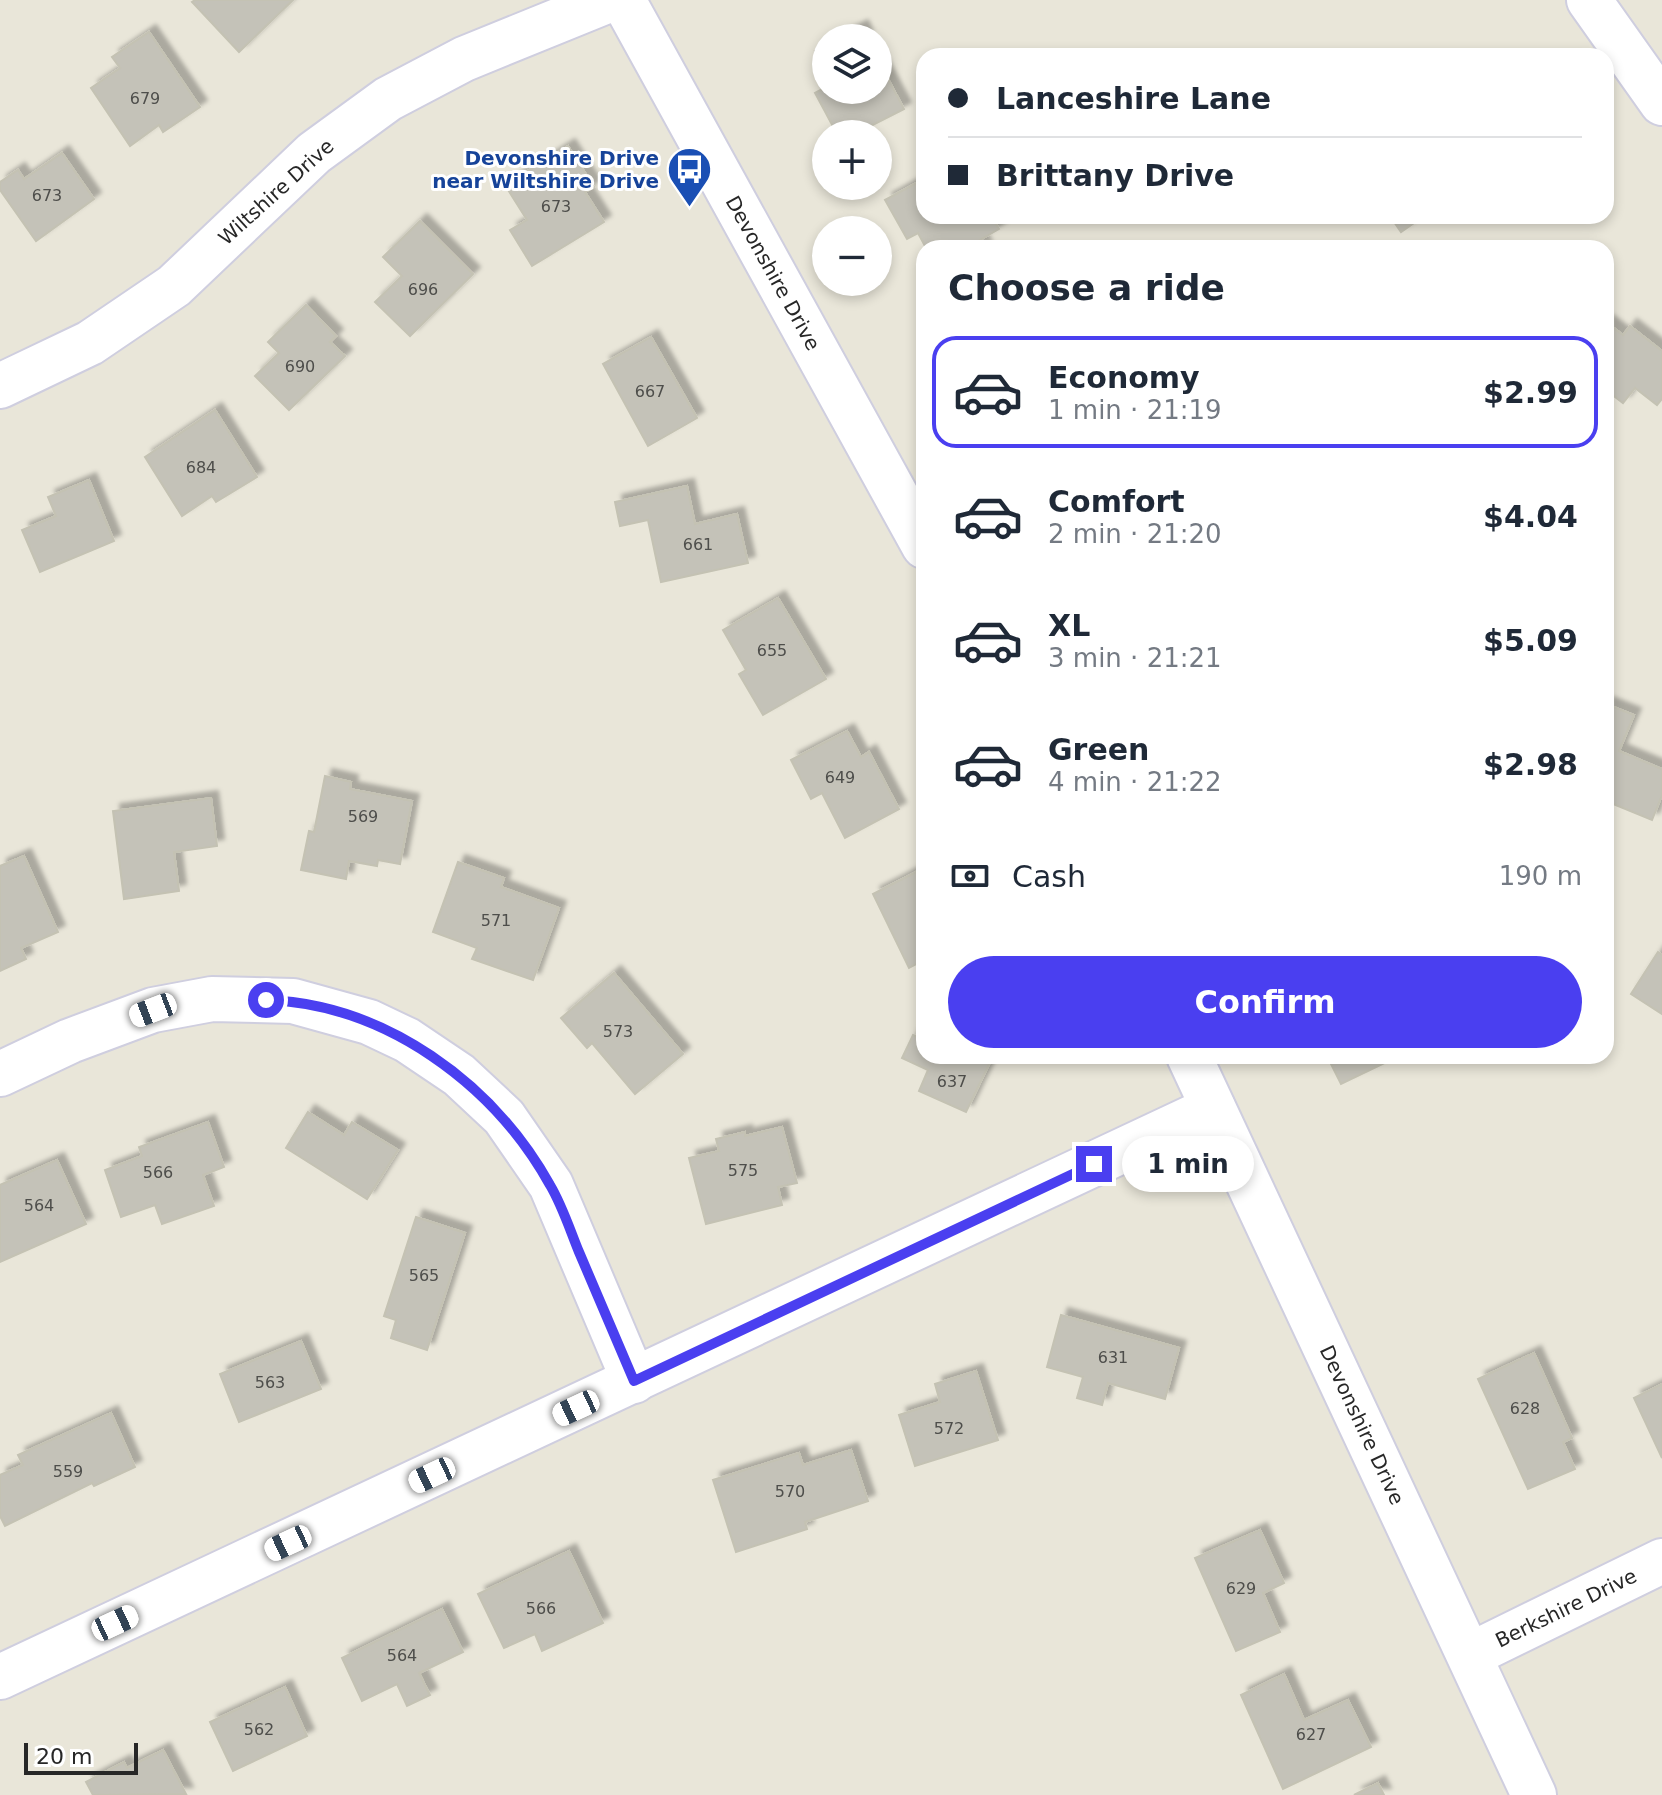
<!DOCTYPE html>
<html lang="en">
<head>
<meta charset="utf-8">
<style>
  :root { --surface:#fff; --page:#f2f2f3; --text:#1f2937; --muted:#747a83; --line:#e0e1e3; --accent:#4a3ff0 }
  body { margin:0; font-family:"DejaVu Sans",sans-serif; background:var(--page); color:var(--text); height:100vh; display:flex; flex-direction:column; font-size:30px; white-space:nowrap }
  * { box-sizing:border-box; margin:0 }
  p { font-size:26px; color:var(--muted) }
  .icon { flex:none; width:44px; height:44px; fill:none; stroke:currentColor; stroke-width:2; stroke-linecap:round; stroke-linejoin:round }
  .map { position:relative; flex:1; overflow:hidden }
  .panel { position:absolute; left:916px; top:240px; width:698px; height:824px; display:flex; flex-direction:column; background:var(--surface); border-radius:24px; box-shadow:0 4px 12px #0003 }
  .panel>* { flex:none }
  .guide { position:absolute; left:916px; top:48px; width:698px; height:176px; border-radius:24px; box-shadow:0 4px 12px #0003; display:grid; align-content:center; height:176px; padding:0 32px; background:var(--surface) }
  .fabs { position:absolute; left:812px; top:24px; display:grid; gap:16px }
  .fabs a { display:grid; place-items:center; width:80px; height:80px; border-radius:50%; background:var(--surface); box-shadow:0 4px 12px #0003; font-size:40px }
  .scale { position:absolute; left:24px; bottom:20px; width:114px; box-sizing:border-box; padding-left:8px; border:4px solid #272727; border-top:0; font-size:22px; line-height:28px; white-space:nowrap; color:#272727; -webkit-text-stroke:6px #fff; paint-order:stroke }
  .end { position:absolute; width:36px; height:36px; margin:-18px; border:10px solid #4a3ff0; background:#fff; box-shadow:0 0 0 4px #fff }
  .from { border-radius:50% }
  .bubble { position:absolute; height:56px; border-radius:28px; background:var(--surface); box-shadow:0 4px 12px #0003; font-size:26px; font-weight:700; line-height:56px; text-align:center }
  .car { position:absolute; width:24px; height:48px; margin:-24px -12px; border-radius:10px; box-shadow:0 0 6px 2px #0007; background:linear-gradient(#fff 24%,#345 0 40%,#fff 0 76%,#345 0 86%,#fff 0) }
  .guide b { display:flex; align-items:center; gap:28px; height:76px; font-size:30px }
  .guide b+b { border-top:2px solid var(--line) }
  .guide i { width:20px; height:20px; background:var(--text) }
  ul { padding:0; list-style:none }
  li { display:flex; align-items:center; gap:24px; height:112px; margin:0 16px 12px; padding:0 16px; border:4px solid transparent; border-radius:24px }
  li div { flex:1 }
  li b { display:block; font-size:30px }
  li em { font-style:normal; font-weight:700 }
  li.on { border-color:var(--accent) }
  li>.icon { width:72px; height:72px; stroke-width:1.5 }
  h2 { padding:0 32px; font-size:36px; line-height:96px }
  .pay { display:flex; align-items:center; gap:20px; height:88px; padding:0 32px; font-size:30px }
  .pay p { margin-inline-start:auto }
  .button { display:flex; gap:16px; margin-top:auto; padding:16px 32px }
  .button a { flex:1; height:92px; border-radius:48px; background:var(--accent); color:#fff; font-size:32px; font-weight:700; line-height:92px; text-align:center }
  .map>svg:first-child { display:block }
  .building { fill:#c4c2b8; stroke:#c4c2b3; stroke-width:2; filter:url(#shadow) }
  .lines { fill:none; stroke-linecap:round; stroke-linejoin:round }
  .minor-casing { stroke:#cfcedf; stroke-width:48 }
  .minor { stroke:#fff; stroke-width:44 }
  .route { stroke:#4a3ff0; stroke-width:10 }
  .labels { text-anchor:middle; stroke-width:6; stroke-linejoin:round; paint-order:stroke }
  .number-label { font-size:16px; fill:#4e4e4b }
  .transit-label { font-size:20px; font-weight:bold; fill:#164399; stroke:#fff; text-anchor:end }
  .street-label { font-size:20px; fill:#272727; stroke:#fff }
</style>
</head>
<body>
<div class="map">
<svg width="1662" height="1795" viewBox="0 0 1662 1795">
  <defs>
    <filter id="shadow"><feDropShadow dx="7" dy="-7" stdDeviation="2" flood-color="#0004"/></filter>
  </defs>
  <rect width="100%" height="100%" fill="#e9e6d9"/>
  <g class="building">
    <path d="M 195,0 L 293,0 L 239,52 L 192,2 Z"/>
    <path d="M 861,27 L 866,38 L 839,38 Z"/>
    <path d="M 149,32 L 200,107 L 163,132 L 159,125 L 130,146 L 91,88 L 120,68 L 112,57 Z"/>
    <path d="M 826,45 L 826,71 L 815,51 Z"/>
    <path d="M 878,60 L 904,109 L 855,134 L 837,134 L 815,93 L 826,87 L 826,90 L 878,90 Z"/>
    <path d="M 568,146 L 594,187 L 585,192 L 604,222 L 532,266 L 510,230 L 527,220 L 505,185 Z"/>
    <path d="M 62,153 L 94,199 L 36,241 L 0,190 L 0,182 L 18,170 L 24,179 Z"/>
    <path d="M 924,179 L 924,216 L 991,216 L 999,229 L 980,240 L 985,248 L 926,248 L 918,233 L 907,239 L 885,200 Z"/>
    <path d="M 1390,216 L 1424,216 L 1401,232 Z"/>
    <path d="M 420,221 L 473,274 L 410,336 L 375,302 L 402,276 L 383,257 Z"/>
    <path d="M 306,305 L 336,336 L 330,342 L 345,356 L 289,410 L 255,376 L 279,353 L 268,342 Z"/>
    <path d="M 1606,322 L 1623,335 L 1630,326 L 1662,351 L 1662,399 L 1657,405 L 1635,388 L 1623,403 L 1606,390 Z"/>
    <path d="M 651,337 L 697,418 L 648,446 L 603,364 Z"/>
    <path d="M 215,410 L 257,477 L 216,502 L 212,496 L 182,516 L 145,457 Z"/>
    <path d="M 89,480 L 114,541 L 40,572 L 22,530 L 56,516 L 48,497 Z"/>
    <path d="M 687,486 L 695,524 L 737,514 L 748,563 L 661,582 L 648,520 L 620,526 L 615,502 Z"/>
    <path d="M 778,598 L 826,679 L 763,715 L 739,674 L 746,670 L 723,630 Z"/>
    <path d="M 1606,704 L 1634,715 L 1619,751 L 1662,769 L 1662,795 L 1652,820 L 1606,801 Z"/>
    <path d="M 847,731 L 861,757 L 869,752 L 899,809 L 845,838 L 822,793 L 811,799 L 791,760 Z"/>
    <path d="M 325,776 L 351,782 L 350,789 L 412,801 L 400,864 L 378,860 L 377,866 L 349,861 L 346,879 L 301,870 L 309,831 L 314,832 Z"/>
    <path d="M 211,798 L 217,846 L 174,852 L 179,891 L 124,899 L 113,811 Z"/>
    <path d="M 24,856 L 58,932 L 21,948 L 26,959 L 0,971 L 0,866 Z"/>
    <path d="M 458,862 L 504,878 L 501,887 L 559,908 L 533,980 L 472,959 L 477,948 L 433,932 Z"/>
    <path d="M 924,868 L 924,960 L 909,968 L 873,894 Z"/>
    <path d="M 1658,952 L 1662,955 L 1662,1014 L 1631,994 Z"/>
    <path d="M 614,973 L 683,1054 L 635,1094 L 592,1043 L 587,1048 L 561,1018 Z"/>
    <path d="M 913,1035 L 924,1040 L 924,1056 L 993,1056 L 966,1112 L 919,1091 L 928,1070 L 902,1058 Z"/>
    <path d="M 1327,1056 L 1399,1056 L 1341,1084 Z"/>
    <path d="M 308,1112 L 344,1135 L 352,1122 L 398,1150 L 367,1199 L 286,1148 Z"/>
    <path d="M 208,1122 L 224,1167 L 203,1175 L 214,1206 L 162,1224 L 155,1205 L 121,1217 L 105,1170 L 142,1156 L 139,1147 Z"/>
    <path d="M 782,1127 L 797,1183 L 778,1187 L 782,1205 L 706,1224 L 689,1158 L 719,1151 L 716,1139 L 745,1132 L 745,1136 Z"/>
    <path d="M 57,1160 L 86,1224 L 0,1262 L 0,1185 Z"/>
    <path d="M 416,1217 L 465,1233 L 427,1350 L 391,1338 L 396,1320 L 384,1316 Z"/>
    <path d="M 1061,1315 L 1179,1348 L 1165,1399 L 1108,1383 L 1102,1405 L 1077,1398 L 1083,1377 L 1047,1367 Z"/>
    <path d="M 301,1341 L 321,1389 L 239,1422 L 220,1374 Z"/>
    <path d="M 1534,1353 L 1572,1438 L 1563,1442 L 1575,1469 L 1528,1489 L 1478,1379 Z"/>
    <path d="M 976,1371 L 998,1440 L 915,1466 L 899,1415 L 940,1402 L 935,1384 Z"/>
    <path d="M 1662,1384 L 1662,1458 L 1634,1398 Z"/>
    <path d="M 111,1413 L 135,1467 L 94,1486 L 92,1483 L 5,1526 L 0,1516 L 0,1475 L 23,1465 L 18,1455 Z"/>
    <path d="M 851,1450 L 868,1501 L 805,1522 L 807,1529 L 736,1552 L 713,1480 L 799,1453 L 803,1465 Z"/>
    <path d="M 1260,1530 L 1284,1583 L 1263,1593 L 1280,1632 L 1236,1651 L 1195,1558 Z"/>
    <path d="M 569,1551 L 603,1623 L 542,1651 L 535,1634 L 504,1648 L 478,1594 Z"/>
    <path d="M 442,1609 L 463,1652 L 419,1673 L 430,1695 L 407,1706 L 397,1684 L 362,1701 L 342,1658 Z"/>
    <path d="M 1284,1674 L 1304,1720 L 1348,1700 L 1371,1747 L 1283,1789 L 1241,1695 Z"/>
    <path d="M 285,1687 L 307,1736 L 233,1771 L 210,1722 Z"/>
    <path d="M 163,1750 L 186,1794 L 93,1795 L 86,1782 L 124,1762 L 127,1768 Z"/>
    <path d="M 1378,1783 L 1384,1795 L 1354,1795 Z"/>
  </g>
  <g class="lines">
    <defs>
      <g id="minor">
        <path d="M 623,0 L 924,546"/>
        <path d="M 1589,0 L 1662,103"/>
        <path d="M 0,386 L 90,343 L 174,286 L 314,153 L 388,99 L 464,59 L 609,0"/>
        <path d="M 1189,1056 L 1534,1795"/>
        <path d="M 0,1074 L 70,1041 L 153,1010 L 212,999 L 293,1001 L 369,1022 L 407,1040 L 459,1075 L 504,1117 L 551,1185 L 634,1381"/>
        <path d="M 1470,1655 L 1662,1561"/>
        <path d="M 0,1677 L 1213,1108"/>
      </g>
    </defs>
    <use href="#minor" class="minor-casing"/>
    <use href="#minor" class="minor"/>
  </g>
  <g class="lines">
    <path class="route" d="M 266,1000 C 385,1004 493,1083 550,1185 C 562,1205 570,1230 579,1252 C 597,1295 616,1338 634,1381 L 1094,1164"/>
  </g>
  <defs>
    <symbol id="bus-pin" viewBox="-11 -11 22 30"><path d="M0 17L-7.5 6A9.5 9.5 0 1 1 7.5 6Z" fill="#1a4fb4" stroke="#fff"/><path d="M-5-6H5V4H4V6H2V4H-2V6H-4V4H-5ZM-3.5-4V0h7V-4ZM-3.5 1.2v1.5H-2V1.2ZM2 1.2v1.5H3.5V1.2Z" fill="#fff"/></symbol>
  </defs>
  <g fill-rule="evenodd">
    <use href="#bus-pin" x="664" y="144" width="51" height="69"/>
  </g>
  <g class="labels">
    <g class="number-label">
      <text x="145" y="104">679</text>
      <text x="47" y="201">673</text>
      <text x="556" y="212">673</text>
      <text x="423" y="295">696</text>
      <text x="300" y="372">690</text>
      <text x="650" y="397">667</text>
      <text x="201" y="473">684</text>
      <text x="698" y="550">661</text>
      <text x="772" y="656">655</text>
      <text x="840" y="783">649</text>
      <text x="363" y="822">569</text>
      <text x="496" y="926">571</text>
      <text x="618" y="1037">573</text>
      <text x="952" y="1087">637</text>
      <text x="743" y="1176">575</text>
      <text x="158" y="1178">566</text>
      <text x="39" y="1211">564</text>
      <text x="424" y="1281">565</text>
      <text x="1113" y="1363">631</text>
      <text x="270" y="1388">563</text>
      <text x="1525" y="1414">628</text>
      <text x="949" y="1434">572</text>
      <text x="68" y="1477">559</text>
      <text x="790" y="1497">570</text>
      <text x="1241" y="1594">629</text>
      <text x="541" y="1614">566</text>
      <text x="402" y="1661">564</text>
      <text x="259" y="1735">562</text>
      <text x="1311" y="1740">627</text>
    </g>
    <g class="transit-label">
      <text x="659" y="165">Devonshire Drive<tspan x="659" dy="23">near Wiltshire Drive</tspan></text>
    </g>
    <g class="street-label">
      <text transform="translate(276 192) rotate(-42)" y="7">Wiltshire Drive</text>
      <text transform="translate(773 273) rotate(61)" y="7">Devonshire Drive</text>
      <text transform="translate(1362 1425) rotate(65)" y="7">Devonshire Drive</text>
      <text transform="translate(1566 1608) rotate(-26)" y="7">Berkshire Drive</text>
    </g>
  </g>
</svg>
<div class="fabs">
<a><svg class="icon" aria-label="layers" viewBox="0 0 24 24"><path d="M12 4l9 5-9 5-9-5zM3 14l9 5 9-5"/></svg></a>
<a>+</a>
<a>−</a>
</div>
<div class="scale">20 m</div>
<i class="end from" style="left:266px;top:1000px"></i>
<i class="end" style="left:1094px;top:1164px"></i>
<div class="bubble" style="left:1122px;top:1136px;width:132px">1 min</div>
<i class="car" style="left:153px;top:1010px;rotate:249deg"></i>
<i class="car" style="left:576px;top:1408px;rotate:245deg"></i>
<i class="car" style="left:432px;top:1475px;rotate:245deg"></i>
<i class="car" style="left:288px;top:1543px;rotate:245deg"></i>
<i class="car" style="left:115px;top:1623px;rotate:65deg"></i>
<div class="guide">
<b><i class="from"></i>Lanceshire Lane</b>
<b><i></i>Brittany Drive</b>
</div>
<section class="panel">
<h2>Choose a ride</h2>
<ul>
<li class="on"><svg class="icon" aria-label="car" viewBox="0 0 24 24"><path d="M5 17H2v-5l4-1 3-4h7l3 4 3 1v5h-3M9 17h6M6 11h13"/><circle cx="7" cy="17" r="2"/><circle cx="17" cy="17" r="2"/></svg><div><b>Economy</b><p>1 min · 21:19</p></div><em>$2.99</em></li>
<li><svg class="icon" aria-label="car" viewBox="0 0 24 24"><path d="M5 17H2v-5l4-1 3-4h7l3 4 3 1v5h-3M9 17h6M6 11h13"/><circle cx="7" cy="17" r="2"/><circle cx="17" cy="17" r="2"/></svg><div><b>Comfort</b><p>2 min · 21:20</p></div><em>$4.04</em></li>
<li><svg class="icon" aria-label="car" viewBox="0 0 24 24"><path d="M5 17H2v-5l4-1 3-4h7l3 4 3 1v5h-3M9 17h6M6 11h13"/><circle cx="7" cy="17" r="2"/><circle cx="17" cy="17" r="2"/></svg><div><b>XL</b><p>3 min · 21:21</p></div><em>$5.09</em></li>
<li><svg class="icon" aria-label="car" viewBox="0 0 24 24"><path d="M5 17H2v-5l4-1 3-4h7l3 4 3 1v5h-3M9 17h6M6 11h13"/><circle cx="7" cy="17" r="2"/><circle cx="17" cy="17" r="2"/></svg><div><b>Green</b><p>4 min · 21:22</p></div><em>$2.98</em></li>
</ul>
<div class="pay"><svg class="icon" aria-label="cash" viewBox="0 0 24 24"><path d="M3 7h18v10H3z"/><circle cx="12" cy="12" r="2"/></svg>Cash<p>190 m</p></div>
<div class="button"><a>Confirm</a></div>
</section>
</div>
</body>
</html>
